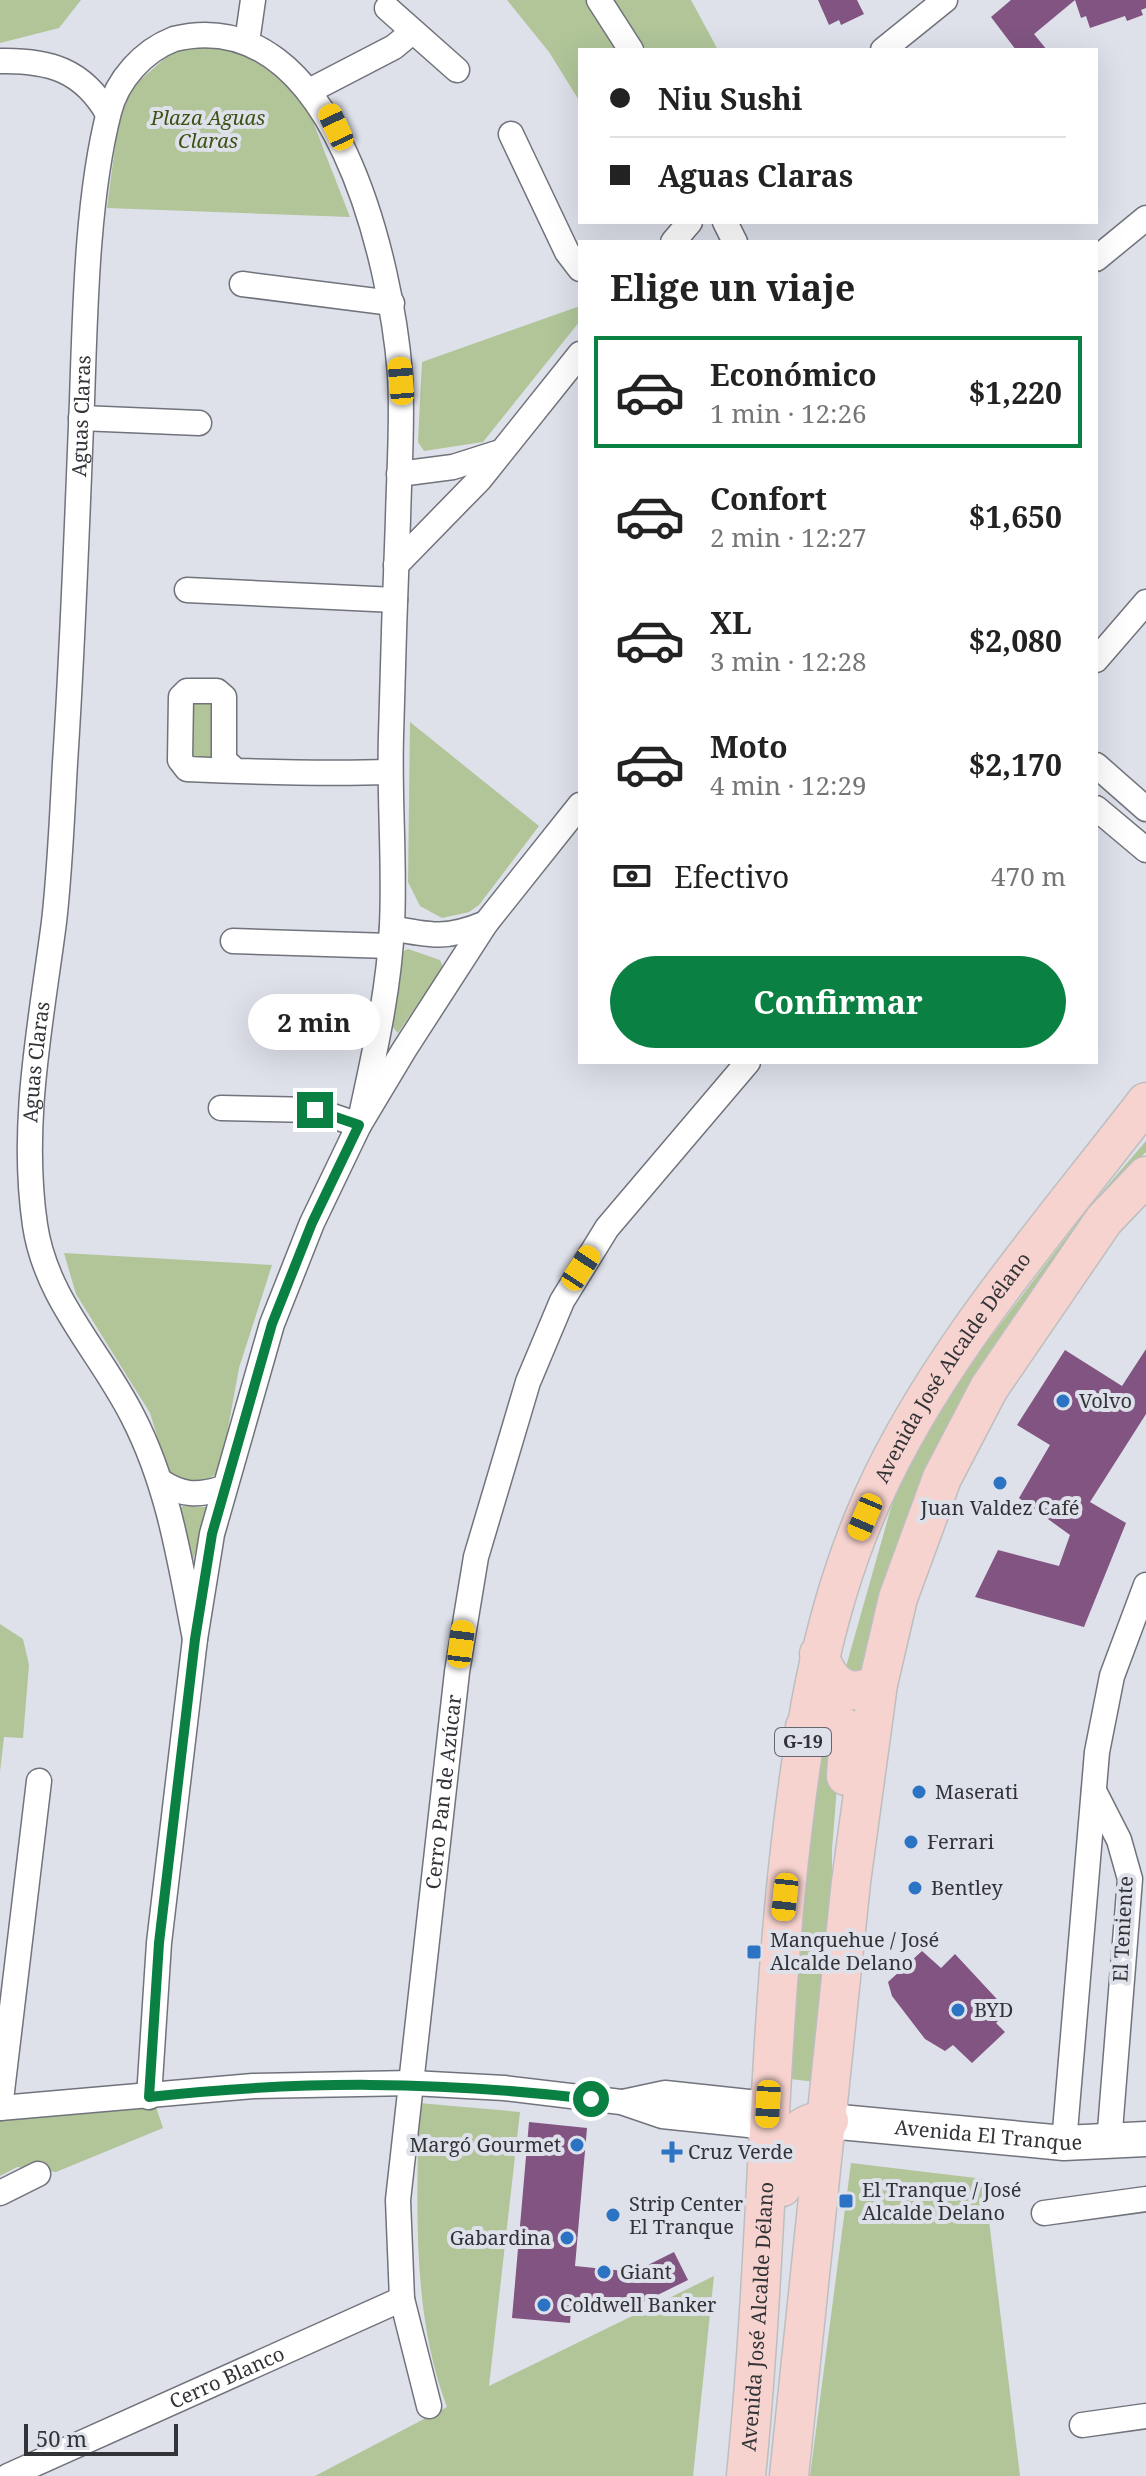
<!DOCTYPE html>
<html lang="es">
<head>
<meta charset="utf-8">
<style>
  :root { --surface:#fff; --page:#f2f2f2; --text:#222; --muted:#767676; --line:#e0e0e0; --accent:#0b8043 }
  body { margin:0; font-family:"Noto Serif",serif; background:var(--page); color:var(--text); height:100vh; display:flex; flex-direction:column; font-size:30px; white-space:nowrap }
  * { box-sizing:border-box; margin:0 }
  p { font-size:26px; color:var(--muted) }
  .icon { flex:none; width:44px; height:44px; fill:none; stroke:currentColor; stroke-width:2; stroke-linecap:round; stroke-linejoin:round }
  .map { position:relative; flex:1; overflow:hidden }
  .drawer { position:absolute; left:578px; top:240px; width:520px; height:824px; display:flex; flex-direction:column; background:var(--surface); border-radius:0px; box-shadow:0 8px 32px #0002 }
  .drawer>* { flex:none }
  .hud { position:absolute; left:578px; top:48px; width:520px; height:176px; border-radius:0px; box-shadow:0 8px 32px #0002; display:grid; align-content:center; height:176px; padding:0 32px; background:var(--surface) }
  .scale { position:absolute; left:24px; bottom:20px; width:154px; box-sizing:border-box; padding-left:8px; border:4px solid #323337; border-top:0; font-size:22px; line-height:28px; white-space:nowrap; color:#323337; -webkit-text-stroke:6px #dee0ea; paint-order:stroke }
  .end { position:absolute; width:36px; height:36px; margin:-18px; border:10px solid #0b8043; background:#fff; box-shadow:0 0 0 4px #fff }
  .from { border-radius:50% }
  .bubble { position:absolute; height:56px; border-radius:28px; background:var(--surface); box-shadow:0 8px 32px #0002; font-size:26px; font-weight:700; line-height:56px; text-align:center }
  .car { position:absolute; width:24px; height:48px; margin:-24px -12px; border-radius:10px; box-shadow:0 0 6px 2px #0007; background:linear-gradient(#f5c518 24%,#345 0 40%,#f5c518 0 76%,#345 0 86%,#f5c518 0) }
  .hud b { display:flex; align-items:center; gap:28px; height:76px; font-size:30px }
  .hud b+b { border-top:2px solid var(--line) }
  .hud i { width:20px; height:20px; background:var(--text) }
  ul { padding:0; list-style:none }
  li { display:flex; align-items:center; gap:24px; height:112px; margin:0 16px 12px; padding:0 16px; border:4px solid transparent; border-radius:0px }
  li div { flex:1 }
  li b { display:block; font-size:30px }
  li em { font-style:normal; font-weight:700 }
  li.current { border-color:var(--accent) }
  li>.icon { width:72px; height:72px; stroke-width:1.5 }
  h2 { padding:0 32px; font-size:36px; line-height:96px }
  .pay { display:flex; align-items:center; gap:20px; height:88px; padding:0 32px; font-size:30px }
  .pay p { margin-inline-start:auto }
  .cta { display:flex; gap:16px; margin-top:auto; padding:16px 32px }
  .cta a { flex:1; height:92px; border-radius:48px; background:var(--accent); color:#fff; font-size:32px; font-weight:700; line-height:92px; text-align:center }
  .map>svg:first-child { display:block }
  .green { fill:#b1c599 }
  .building { fill:#815481 }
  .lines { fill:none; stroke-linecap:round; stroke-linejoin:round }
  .street-casing { stroke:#71737c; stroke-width:27 }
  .secondary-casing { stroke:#71737c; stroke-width:37 }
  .primary-casing { stroke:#bdbebf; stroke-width:41 }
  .street { stroke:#fff; stroke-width:24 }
  .secondary { stroke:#fff; stroke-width:34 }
  .primary { stroke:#f7d3cf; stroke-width:38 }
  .route { stroke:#0b8043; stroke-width:10 }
  .poi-dot { fill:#2c73c4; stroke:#dee0ea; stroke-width:3 }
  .labels { text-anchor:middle; stroke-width:8; stroke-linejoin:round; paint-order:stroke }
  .shield { fill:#dee0ea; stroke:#66676d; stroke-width:2 }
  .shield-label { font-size:18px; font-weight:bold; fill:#323337 }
  .park-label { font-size:20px; font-style:italic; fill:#3b5212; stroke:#dee0ea }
  .street-label { font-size:20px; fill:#323337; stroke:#dee0ea }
  .poi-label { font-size:20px; fill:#323337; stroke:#dee0ea; text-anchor:start }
</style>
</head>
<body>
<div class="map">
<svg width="1146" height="2476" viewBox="0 0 1146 2476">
  <rect width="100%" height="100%" fill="#dee0ea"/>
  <g class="green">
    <path d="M 0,0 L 81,0 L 59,28 L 0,43 Z"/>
    <path d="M 507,0 L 691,0 L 718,50 L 580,50 L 580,102 L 549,52 Z"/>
    <path d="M 221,45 L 271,70 L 306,104 L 350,217 L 107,208 L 118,124 L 132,87 L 177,48 Z"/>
    <path d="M 580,306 L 580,321 L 483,442 L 424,451 L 418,442 L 422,362 Z"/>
    <path d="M 214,696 L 217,760 L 189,763 L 188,699 Z"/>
    <path d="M 410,722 L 539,826 L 479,905 L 469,912 L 442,918 L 420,906 L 408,882 Z"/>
    <path d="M 408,949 L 440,960 L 443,967 L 398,1033 L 392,1026 L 400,953 Z"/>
    <path d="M 1146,1141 L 1146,1152 L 1102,1197 L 864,1677 L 844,1674 L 894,1497 L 937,1416 L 984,1346 L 1089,1207 Z"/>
    <path d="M 64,1253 L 272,1265 L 239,1368 L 220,1472 L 196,1485 L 171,1482 L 150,1413 L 76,1294 Z"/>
    <path d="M 183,1506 L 206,1507 L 208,1511 L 193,1560 L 180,1508 Z"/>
    <path d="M 0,1624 L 23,1639 L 29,1665 L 23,1738 L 4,1737 L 0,1772 Z"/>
    <path d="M 821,1734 L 841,1737 L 832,1849 L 832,1929 L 816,2082 L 790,2079 L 806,1861 Z"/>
    <path d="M 419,2103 L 520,2112 L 489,2386 L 714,2276 L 693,2476 L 315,2476 L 447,2407 C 411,2312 417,2203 419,2103 Z"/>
    <path d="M 155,2104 L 163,2128 L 56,2172 L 17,2167 L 0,2176 L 0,2119 Z"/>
    <path d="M 851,2163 L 984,2179 L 1020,2476 L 810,2476 Z"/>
  </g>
  <g class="building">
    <path d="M 818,0 L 857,0 L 864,14 L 841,25 L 839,20 L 829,25 Z"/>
    <path d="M 1011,0 L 1146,0 L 1146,8 L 1141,10 L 1143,15 L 1127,21 L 1125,16 L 1090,28 L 1086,16 L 1081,18 L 1075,0 L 1034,34 L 1047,50 L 1016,50 L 991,17 Z"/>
    <path d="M 1146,1349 L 1146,1414 L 1090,1502 L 1126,1523 L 1084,1627 L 975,1597 L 998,1550 L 1059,1566 L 1070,1535 L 1019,1498 L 1050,1445 L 1017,1425 L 1065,1350 L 1122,1386 Z"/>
    <path d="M 922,1951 L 941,1968 L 955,1954 L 1008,2011 L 996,2023 L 1005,2032 L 972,2063 L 953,2045 L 945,2051 L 925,2039 L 892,1996 L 888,1982 Z"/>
    <path d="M 529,2122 L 587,2128 L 575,2266 L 634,2272 L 674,2252 L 688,2280 L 623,2312 L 571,2307 L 570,2323 L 512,2318 Z"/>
  </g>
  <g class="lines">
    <defs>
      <g id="street">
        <path d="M 599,0 L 631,50"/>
        <path d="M 387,8 L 457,70"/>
        <path d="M 248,35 L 253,0"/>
        <path d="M 883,50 L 945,0"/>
        <path d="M 0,61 C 49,60 83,70 108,114"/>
        <path d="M 315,88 L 394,47 L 412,32"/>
        <path d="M 511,134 L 567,252 L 580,269"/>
        <path d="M 725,222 L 735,242"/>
        <path d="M 673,242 L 690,222"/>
        <path d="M 1096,259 L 1146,218"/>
        <path d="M 242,284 L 392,303"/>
        <path d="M 81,418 L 199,423"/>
        <path d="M 399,474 L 453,467 L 497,453"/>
        <path d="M 396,565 L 480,479 L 580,354"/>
        <path d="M 187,590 L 395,600"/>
        <path d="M 1096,660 L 1146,602"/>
        <path d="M 1096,765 L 1146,809"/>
        <path d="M 236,771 L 224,760 L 224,697 L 217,691 L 187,691 L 181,697 L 180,760 L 187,769 C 254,772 322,774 390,772"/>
        <path d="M 1096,808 L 1146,850"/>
        <path d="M 392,928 C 431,936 448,939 486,923"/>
        <path d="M 233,941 L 390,946"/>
        <path d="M 221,1108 L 315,1110 L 359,1125"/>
        <path d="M 160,1481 C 182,1496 198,1496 223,1488"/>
        <path id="s1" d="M 195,1639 C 180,1562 169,1487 133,1417 C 100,1351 46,1300 35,1225 C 20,1123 41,1023 54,922 C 60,870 62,816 65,763 C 73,643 77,522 82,401 C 85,312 87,197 109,112 C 117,80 143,51 174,39 C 336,0 392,269 400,374 C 403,422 399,471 398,519 C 395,591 393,664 391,736 C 389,799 395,862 392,925 C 389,993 373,1059 359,1125"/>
        <path d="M 1094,1791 L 1119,1840 L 1130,1879 L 1109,2143"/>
        <path d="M 149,2097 L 159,1943 L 195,1639 L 212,1534 L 272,1324 L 312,1223 L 359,1125 L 404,1050 L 486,923 L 580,805"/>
        <path d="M 623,2102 L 665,2093 L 768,2104"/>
        <path d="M 0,2108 L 253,2086 L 412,2083 L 504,2088 L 621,2102 L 662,2116 L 767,2127"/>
        <path d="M 0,2108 L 39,1781"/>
        <path d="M 1064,2143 L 1097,1752 L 1112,1676 L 1146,1585"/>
        <path d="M 0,2193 L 38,2174"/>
        <path d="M 1044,2213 L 1146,2199"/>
        <path id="s2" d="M 429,2406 L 402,2299 L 398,2200 L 457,1672 L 476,1557 L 528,1382 L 562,1301 L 607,1228 L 748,1062"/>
        <path d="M 1082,2425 L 1146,2416"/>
        <path id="s3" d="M 8,2476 L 402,2299"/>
      </g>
      <g id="secondary">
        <path id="s4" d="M 829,2121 L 1064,2143 L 1146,2139"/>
      </g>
      <g id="primary">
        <path d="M 819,1654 C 829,1685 847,1700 878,1684"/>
        <path d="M 805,1727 L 832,1721 L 847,1729 L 849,1736 L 846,1776"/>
        <path d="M 782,2187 C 785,2157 788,2119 829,2121"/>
        <path id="s5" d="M 746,2476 C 766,2277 767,2077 787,1878 C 801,1746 818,1619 873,1497 C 937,1354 1051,1226 1146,1102"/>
        <path d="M 789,2476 L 851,1882 L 878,1684 L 898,1598 L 942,1478 L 989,1388 L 1104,1220 L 1146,1176"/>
      </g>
    </defs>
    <use href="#street" class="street-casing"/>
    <use href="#secondary" class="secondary-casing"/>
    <use href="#primary" class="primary-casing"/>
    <use href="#street" class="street"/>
    <use href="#secondary" class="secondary"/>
    <use href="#primary" class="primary"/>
  </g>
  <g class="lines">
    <path class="route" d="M 315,1110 L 359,1125 L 312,1223 L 272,1324 L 212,1534 L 195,1639 L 159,1943 L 149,2097 C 305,2080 436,2081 591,2099"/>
  </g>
  <g class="poi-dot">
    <circle cx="1063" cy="1401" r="8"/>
    <circle cx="1000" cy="1483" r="8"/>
    <circle cx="919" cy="1792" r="8"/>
    <circle cx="911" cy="1842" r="8"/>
    <circle cx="915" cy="1888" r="8"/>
    <rect x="746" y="1944" width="16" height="16" rx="4"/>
    <circle cx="958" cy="2010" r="8"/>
    <circle cx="577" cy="2145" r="8"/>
    <path d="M668 2140h8v8h8v8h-8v8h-8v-8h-8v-8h8z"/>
    <rect x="838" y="2193" width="16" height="16" rx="4"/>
    <circle cx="613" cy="2215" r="8"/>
    <circle cx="567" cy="2238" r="8"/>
    <circle cx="604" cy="2272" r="8"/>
    <circle cx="544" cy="2305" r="8"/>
  </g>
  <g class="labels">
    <rect class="shield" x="775" y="1728" width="56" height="28" rx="6"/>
    <g class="shield-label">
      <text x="803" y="1748">G-19</text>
    </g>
    <g class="park-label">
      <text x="208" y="125">Plaza Aguas<tspan x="208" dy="23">Claras</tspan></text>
    </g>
    <g class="street-label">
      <text dy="7" stroke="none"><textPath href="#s1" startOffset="1260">Aguas Claras</textPath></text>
      <text dy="7" stroke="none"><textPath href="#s1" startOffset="612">Aguas Claras</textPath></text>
      <text dy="7" stroke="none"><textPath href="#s5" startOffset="1144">Avenida José Alcalde Délano</textPath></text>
      <text dy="7" stroke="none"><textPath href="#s2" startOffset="620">Cerro Pan de Azúcar</textPath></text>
      <text transform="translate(1123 1929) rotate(-87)" y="7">El Teniente</text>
      <text dy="7" stroke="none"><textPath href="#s4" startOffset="160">Avenida El Tranque</textPath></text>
      <text dy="7" stroke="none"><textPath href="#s5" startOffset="160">Avenida José Alcalde Délano</textPath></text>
      <text dy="7" stroke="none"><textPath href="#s3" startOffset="240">Cerro Blanco</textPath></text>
    </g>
    <g class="poi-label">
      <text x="1079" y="1408">Volvo</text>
      <text x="1000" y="1515" text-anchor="middle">Juan Valdez Café</text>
      <text x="935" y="1799">Maserati</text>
      <text x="927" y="1849">Ferrari</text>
      <text x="931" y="1895">Bentley</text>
      <text x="770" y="1947">Manquehue / José<tspan x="770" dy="23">Alcalde Delano</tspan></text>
      <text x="974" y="2017">BYD</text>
      <text x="561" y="2152" text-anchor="end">Margó Gourmet</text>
      <text x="688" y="2159">Cruz Verde</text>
      <text x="862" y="2197">El Tranque / José<tspan x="862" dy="23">Alcalde Delano</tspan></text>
      <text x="629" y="2211">Strip Center<tspan x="629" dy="23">El Tranque</tspan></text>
      <text x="551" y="2245" text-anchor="end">Gabardina</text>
      <text x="620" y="2279">Giant</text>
      <text x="560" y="2312">Coldwell Banker</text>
    </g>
  </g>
</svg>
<div class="scale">50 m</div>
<i class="end from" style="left:591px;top:2099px"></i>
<i class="end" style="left:315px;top:1110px"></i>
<div class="bubble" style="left:248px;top:994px;width:132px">2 min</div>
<i class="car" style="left:336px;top:127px;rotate:335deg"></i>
<i class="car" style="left:401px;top:381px;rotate:355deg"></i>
<i class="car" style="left:581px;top:1268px;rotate:33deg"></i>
<i class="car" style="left:865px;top:1517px;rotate:203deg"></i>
<i class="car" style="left:461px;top:1644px;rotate:7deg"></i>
<i class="car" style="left:785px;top:1897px;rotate:186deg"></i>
<i class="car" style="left:768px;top:2104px;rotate:183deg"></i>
<div class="hud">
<b><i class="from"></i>Niu Sushi</b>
<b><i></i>Aguas Claras</b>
</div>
<section class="drawer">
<h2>Elige un viaje</h2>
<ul>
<li class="current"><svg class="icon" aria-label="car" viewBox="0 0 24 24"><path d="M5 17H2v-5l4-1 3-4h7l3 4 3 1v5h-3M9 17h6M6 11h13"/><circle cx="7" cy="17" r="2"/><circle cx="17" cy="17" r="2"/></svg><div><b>Económico</b><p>1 min · 12:26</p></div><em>$1,220</em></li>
<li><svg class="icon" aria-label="car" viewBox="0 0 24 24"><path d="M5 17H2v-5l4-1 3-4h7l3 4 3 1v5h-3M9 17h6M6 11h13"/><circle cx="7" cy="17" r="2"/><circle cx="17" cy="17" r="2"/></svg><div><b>Confort</b><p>2 min · 12:27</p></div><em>$1,650</em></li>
<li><svg class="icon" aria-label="car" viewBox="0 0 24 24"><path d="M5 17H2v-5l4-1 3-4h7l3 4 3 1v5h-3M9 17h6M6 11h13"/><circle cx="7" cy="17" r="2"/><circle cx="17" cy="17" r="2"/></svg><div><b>XL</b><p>3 min · 12:28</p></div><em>$2,080</em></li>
<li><svg class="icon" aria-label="car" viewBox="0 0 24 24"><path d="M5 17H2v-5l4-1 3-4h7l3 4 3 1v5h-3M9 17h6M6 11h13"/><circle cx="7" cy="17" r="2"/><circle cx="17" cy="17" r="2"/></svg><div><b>Moto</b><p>4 min · 12:29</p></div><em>$2,170</em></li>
</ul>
<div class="pay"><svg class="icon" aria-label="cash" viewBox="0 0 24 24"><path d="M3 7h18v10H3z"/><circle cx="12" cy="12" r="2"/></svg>Efectivo<p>470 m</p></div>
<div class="cta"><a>Confirmar</a></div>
</section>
</div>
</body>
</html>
